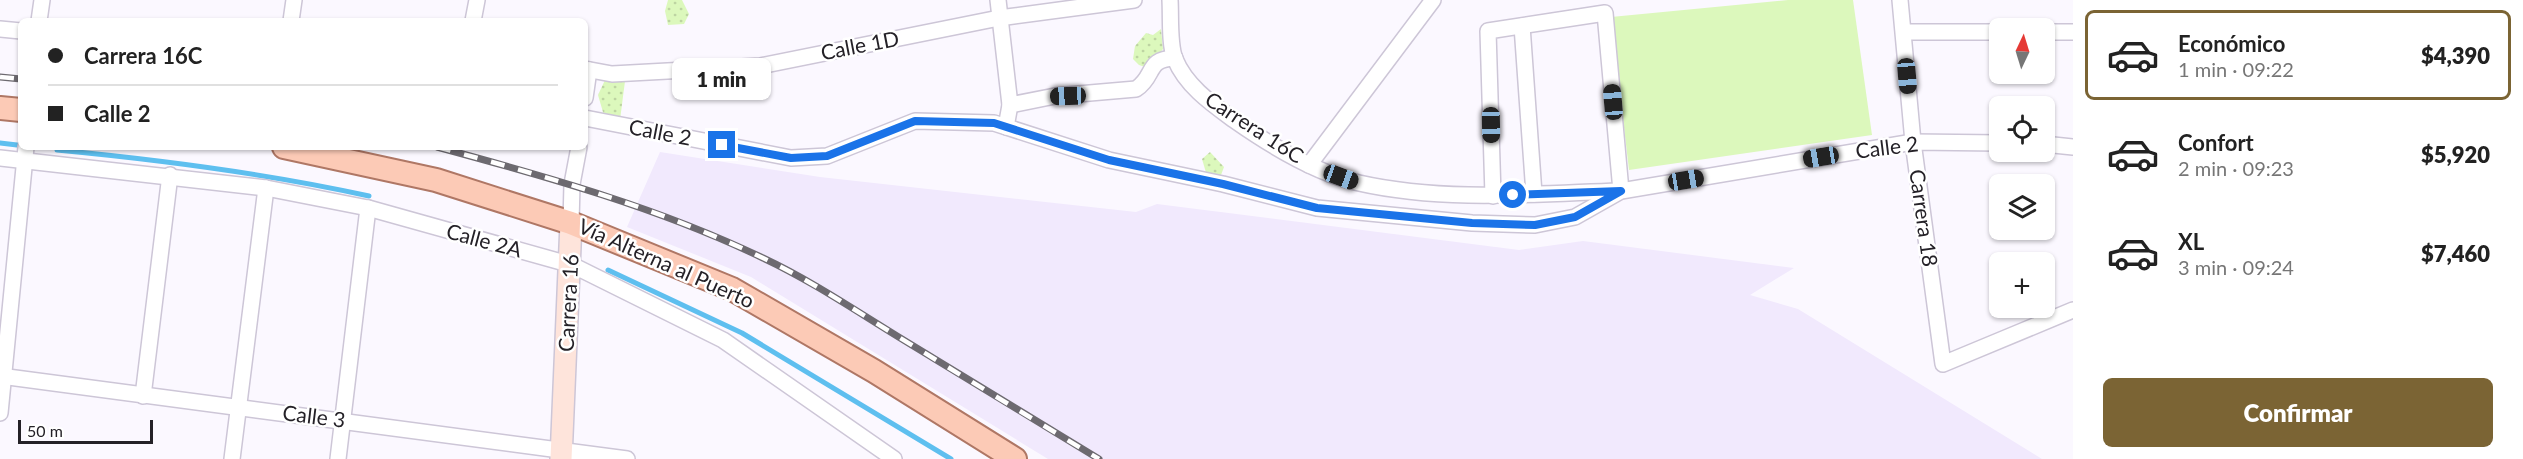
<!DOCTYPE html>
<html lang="es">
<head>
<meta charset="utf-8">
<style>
  :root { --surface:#fff; --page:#f2f2f2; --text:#222; --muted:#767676; --line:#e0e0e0; --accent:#7b6434 }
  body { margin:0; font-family:Lato,sans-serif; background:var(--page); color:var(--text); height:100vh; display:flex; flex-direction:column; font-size:22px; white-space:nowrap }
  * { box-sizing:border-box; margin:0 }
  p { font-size:20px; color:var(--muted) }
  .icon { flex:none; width:33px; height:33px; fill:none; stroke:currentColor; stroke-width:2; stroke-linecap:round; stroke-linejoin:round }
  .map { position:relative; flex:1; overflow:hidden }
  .details { display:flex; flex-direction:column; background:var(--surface); width:450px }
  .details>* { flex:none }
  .top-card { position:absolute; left:18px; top:18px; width:570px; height:132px; border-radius:9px; box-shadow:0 2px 4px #0004; display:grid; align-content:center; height:132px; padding:0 30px; background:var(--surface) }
  .needle { width:39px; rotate:4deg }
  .controls { position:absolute; left:1989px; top:18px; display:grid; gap:12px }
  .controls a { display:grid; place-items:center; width:66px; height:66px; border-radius:9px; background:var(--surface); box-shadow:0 2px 4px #0004; font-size:30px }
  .scale { position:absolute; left:18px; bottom:15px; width:135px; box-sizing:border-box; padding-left:6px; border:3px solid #242127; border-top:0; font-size:16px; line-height:21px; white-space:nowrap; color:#242127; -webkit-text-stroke:4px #fff; paint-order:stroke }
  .end { position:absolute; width:27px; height:27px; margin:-14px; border:8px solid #1a73e8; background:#fff; box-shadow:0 0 0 3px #fff }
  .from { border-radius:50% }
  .bubble { position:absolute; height:42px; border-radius:9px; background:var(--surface); box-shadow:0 2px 4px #0004; font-size:20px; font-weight:800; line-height:42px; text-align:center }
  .car { position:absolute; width:18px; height:36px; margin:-18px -9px; border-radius:8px; box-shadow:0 0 4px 2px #0007; background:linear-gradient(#222 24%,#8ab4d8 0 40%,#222 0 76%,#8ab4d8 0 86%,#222 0) }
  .top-card b { display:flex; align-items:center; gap:21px; height:57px; font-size:22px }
  .top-card b+b { border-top:2px solid var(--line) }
  .top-card i { width:15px; height:15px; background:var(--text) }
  ul { padding:10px 0 0; list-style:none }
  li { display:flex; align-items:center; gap:18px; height:90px; margin:0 12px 9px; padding:0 18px; border:3px solid transparent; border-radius:9px }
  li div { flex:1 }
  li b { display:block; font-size:22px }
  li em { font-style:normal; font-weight:800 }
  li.active { border-color:var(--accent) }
  li>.icon { width:54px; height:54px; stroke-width:1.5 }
  .action { display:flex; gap:12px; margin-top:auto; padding:12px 30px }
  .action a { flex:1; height:69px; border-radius:9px; background:var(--accent); color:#fff; font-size:24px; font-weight:800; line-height:69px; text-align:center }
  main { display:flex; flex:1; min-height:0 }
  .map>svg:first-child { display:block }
  .built { fill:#f1e9fd }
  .grass { fill:url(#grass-dots) }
  .garden { fill:#dcf8bc }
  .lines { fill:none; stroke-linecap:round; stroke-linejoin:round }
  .stream { stroke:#5ebfef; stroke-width:5 }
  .street-casing { stroke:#cdc6d7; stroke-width:18 }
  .secondary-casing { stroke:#cdc6d7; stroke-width:24 }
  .primary-casing { stroke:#af7765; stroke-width:26 }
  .street { stroke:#fff; stroke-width:15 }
  .secondary { stroke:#fee4db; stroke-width:21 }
  .primary { stroke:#fccab6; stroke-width:22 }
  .rail-casing { stroke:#6d6a70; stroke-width:7 }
  .rail { stroke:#fff; stroke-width:4.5; stroke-dasharray:14; stroke-linecap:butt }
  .route { stroke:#1a73e8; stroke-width:8 }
  .labels { text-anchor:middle; stroke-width:5; stroke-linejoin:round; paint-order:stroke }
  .street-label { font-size:21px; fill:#242127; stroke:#fff }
</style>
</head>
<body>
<main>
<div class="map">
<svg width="2073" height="459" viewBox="0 0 2073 459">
  <defs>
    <pattern id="grass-dots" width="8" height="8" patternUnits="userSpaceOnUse" patternTransform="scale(1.5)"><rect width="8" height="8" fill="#dcf8bc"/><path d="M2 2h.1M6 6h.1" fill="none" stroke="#bdd4a2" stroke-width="1.8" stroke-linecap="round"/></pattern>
  </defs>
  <rect width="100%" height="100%" fill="#fbf8ff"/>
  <path class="built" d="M 660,152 L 820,177 L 1136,212 L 1157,204 L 1519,250 L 1583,241 L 1794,268 L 1750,295 L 1798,309 L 2042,459 L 1048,459 L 751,277 L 627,227 Z"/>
  <g class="grass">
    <path d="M 668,0 L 682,0 L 689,14 L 684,24 L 668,25 L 665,11 Z"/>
    <path d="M 1161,29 L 1163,49 L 1148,68 L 1139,65 L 1133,59 L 1135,46 L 1146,33 L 1153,35 Z"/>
    <path d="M 617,79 L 625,81 L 620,120 L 605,119 L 598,95 L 605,80 Z"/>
    <path d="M 1210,152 L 1224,167 L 1221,175 L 1207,176 L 1202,159 Z"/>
  </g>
  <path class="garden" d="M 1788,0 L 1853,0 L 1872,135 L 1629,170 L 1611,17 Z"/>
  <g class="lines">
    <g class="stream">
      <path d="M 0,143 L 17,145"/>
      <path d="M 57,150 C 162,160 265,173 369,196"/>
      <path d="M 608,270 L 742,333 L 951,459"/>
    </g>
    <defs>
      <g id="street">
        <path d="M 998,0 L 1010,105 L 1006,127"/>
        <path d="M 1170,0 C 1171,16 1169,45 1175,59 C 1186,86 1212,104 1234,120 C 1271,146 1315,173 1359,183 C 1443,202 1533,194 1618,191"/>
        <path d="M 1900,0 L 1913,142 L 1943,364 L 2073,310"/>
        <path d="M 39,21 L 42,0"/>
        <path d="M 291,21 L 294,0"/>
        <path d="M 473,21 L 477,0"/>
        <path d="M 1522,26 L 1534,194"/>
        <path d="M 0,29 L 21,31"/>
        <path d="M 1904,32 L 2000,32"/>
        <path d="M 2044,32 L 2073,32"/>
        <path d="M 585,69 L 612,74 L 760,66 L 999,18 L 1134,0"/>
        <path d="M 585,98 L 589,70"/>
        <path d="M 1010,105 L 1055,96 L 1136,89 C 1156,76 1145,59 1175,58"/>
        <path d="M 585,118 L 791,158 L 827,156 L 915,121 L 994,123 L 1109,160 L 1223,184 L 1317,208 L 1472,223 L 1535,225 L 1575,217 L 1621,191 L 1913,142 L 2000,143"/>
        <path d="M 2044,144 L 2073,147"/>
        <path d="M 0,158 L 266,188 L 368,208 L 572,265 L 723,340 L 894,459"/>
        <path d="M 1309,165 L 1433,0"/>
        <path d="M 1493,196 L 1488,31 L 1605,13 L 1621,191"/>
        <path d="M 571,223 L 572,184 L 579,147"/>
        <path d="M 0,376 L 627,459"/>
        <path d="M 143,396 L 170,175"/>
        <path d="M 0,413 L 26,147"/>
        <path d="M 232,459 L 266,188"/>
        <path d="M 338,459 L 368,208"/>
      </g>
      <path id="secondary" d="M 561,459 L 571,223"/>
      <g id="primary">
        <path d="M 0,108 L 21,110"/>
        <path d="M 284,147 L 436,180 L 571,223 L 732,289 L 874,371 L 1015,459"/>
      </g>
    </defs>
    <use href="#street" class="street-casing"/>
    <use href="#secondary" class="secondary-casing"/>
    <use href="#primary" class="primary-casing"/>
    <use href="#street" class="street"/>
    <use href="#secondary" class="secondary"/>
    <use href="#primary" class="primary"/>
    <defs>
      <g id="rail">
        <path d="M 0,77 L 21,79"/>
        <path d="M 437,147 C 548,177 659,208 763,258 C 810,280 853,309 897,336 C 964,377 1031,418 1099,459"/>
      </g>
    </defs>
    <use href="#rail" class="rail-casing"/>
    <use href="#rail" class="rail"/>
  </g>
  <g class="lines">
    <path class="route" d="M 722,145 L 791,158 L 827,156 L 915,121 L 994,123 L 1109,160 L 1223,184 L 1317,208 L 1472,223 L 1535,225 L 1575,217 L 1621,191 L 1513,195"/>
  </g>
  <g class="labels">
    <g class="street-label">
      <text transform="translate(860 46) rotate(-11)" y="7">Calle 1D</text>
      <text transform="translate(1254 128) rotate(33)" y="7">Carrera 16C</text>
      <text transform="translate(660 133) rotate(11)" y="7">Calle 2</text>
      <text transform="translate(1887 148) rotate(-7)" y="7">Calle 2</text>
      <text transform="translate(1923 218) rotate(82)" y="7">Carrera 18</text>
      <text transform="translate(484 241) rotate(15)" y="7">Calle 2A</text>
      <text transform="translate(666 264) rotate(24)" y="7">Vía Alterna al Puerto</text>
      <text transform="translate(569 303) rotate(-87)" y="7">Carrera 16</text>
      <text transform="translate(314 417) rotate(7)" y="7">Calle 3</text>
    </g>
  </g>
</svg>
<div class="controls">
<a><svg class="needle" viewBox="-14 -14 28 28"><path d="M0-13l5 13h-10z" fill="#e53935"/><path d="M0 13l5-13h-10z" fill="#767676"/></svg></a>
<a><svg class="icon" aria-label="locate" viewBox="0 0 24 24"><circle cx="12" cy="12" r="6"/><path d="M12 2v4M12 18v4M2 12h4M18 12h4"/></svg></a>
<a><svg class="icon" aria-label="layers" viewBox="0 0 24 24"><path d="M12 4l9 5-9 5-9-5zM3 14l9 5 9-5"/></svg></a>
<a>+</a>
</div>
<div class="scale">50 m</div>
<i class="end from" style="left:1513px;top:195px"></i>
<i class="end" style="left:722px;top:145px"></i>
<div class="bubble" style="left:672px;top:58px;width:99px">1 min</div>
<i class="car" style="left:1907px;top:76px;rotate:175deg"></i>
<i class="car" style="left:1068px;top:96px;rotate:268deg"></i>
<i class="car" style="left:1613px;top:102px;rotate:355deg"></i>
<i class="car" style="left:1491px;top:125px;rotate:179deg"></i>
<i class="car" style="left:1821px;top:157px;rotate:261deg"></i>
<i class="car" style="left:1341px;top:177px;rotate:110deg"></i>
<i class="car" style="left:1686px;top:180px;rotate:81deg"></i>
<div class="top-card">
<b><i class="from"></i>Carrera 16C</b>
<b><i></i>Calle 2</b>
</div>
</div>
<section class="details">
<ul>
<li class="active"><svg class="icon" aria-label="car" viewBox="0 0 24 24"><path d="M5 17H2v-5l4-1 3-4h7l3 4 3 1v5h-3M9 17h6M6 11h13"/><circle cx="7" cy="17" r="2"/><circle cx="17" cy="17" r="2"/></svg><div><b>Económico</b><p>1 min · 09:22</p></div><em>$4,390</em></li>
<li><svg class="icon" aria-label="car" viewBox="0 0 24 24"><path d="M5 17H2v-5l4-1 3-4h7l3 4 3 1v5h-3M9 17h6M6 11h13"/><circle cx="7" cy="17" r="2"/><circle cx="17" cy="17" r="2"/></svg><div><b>Confort</b><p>2 min · 09:23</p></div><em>$5,920</em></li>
<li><svg class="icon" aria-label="car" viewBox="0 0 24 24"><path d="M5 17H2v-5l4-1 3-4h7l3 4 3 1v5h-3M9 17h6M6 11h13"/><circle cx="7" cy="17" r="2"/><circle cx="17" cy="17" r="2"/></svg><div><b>XL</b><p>3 min · 09:24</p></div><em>$7,460</em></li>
</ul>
<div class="action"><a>Confirmar</a></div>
</section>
</main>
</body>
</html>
